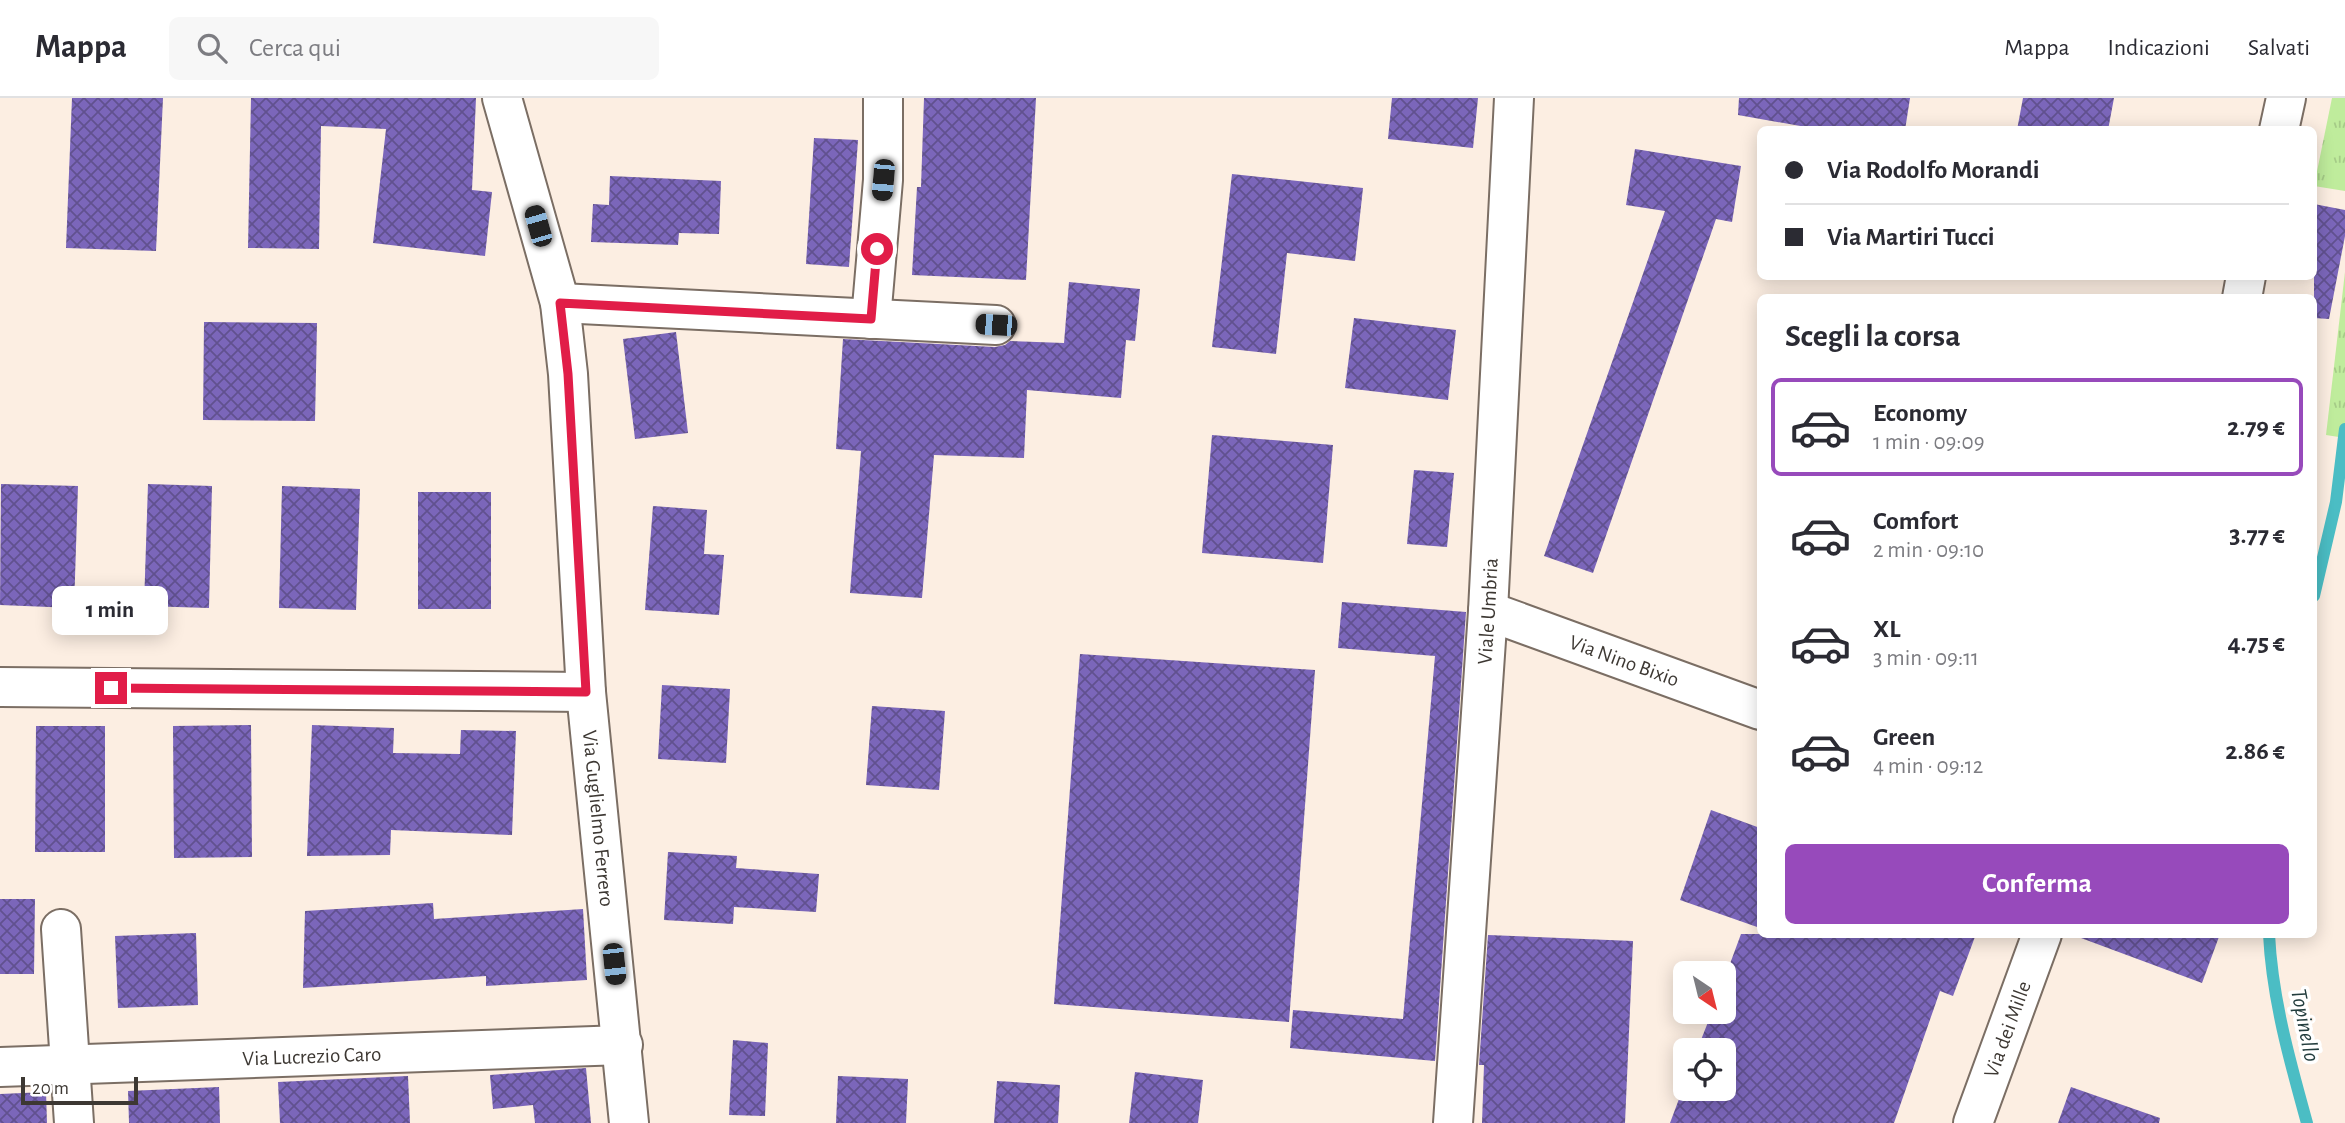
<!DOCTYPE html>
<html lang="it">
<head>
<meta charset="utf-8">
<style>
  :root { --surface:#fff; --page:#f7f7f7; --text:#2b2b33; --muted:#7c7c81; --line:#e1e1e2; --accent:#974abb }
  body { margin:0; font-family:"Alegreya Sans",sans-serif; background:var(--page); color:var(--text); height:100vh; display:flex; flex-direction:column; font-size:26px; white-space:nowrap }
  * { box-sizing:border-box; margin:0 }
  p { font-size:23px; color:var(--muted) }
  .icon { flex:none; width:38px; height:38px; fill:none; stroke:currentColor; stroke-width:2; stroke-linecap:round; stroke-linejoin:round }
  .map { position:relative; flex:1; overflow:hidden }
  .details { position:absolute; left:1757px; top:196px; width:560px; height:644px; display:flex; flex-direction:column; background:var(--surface); border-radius:10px; box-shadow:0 4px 18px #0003 }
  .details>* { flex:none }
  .banner { position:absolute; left:1757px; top:28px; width:560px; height:154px; border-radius:10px; box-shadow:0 4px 18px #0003; display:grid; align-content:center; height:154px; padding:0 28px; background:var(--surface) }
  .needle { width:46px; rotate:145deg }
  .buttons { position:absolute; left:1673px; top:863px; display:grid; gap:14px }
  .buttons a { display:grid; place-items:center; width:63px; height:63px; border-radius:10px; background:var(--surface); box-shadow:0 4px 18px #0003; font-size:35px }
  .scale { position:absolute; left:21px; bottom:18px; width:117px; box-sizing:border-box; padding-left:7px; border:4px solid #3d3833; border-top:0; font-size:19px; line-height:24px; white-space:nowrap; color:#3d3833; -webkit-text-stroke:5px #fff; paint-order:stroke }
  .end { position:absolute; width:32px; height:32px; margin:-16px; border:9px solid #e11d48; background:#fff; box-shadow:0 0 0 4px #fff }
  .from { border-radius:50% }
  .bubble { position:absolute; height:49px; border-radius:10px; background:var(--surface); box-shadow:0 4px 18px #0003; font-size:23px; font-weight:700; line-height:49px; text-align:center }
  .car { position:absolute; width:21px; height:42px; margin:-21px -10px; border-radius:9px; box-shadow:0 0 5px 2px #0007; background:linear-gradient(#222 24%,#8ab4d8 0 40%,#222 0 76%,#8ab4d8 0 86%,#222 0) }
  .banner b { display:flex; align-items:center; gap:24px; height:66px; font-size:26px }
  .banner b+b { border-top:2px solid var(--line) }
  .banner i { width:18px; height:18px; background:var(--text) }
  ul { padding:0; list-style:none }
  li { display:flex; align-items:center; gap:21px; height:98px; margin:0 14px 10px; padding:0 14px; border:4px solid transparent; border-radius:10px }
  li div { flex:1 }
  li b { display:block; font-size:26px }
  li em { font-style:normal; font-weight:700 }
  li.current { border-color:var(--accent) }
  li>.icon { width:63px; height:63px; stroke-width:1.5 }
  h2 { padding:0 28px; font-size:32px; line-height:84px }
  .cta { display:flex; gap:14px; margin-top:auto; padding:14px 28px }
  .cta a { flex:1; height:80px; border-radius:10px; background:var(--accent); color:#fff; font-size:28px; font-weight:700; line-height:80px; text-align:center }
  header { display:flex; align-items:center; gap:42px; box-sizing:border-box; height:98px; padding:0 35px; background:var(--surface); border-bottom:2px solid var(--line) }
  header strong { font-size:33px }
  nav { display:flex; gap:38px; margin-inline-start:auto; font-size:24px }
  .search { width:490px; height:63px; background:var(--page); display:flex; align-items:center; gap:18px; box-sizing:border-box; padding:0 24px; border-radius:10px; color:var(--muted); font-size:26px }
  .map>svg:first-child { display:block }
  .grass { fill:url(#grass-tufts) }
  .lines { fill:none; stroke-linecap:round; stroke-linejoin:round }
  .stream { stroke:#4bbdc4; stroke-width:12 }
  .building { fill:url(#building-cross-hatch) }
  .minor-casing { stroke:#7b6e64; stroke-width:42 }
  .tertiary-casing { stroke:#7b6e64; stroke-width:42 }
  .secondary-casing { stroke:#7b6e64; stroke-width:42 }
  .minor { stroke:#fff; stroke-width:38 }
  .tertiary { stroke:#fff; stroke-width:38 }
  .secondary { stroke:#fff; stroke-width:38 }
  .route { stroke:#e11d48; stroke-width:9 }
  .labels { text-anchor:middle; stroke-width:7; stroke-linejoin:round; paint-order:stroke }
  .street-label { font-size:21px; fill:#3d3833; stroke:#fff }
  .water-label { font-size:23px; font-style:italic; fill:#233d3e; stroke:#fff }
</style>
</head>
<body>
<header>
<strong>Mappa</strong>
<div class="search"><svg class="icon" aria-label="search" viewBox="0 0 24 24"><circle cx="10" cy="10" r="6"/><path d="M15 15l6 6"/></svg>Cerca qui</div>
<nav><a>Mappa</a><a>Indicazioni</a><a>Salvati</a></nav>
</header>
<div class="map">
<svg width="2345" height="1025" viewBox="0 0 2345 1025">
  <defs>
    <pattern id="grass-tufts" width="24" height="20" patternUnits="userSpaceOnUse" patternTransform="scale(1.75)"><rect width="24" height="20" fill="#bfec9c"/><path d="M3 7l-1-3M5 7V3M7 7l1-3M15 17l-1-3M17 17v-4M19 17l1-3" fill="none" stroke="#a5cb87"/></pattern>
    <pattern id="building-cross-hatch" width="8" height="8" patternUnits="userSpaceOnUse" patternTransform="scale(1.75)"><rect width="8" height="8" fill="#7b66ba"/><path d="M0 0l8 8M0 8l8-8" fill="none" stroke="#61518f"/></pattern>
  </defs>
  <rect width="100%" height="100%" fill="#fceee2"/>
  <g class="grass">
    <path d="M 2332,0 L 2345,0 L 2345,93 L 2314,88 Z"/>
    <path d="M 2345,174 L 2345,340 L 2326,337 Z"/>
  </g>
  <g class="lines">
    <g class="stream">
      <path d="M 2314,498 L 2336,404 L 2345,331"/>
      <path d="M 2269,836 C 2272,900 2290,964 2307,1025"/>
    </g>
  </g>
  <g class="building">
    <path d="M 72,0 L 163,0 L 156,153 L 66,150 Z"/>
    <path d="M 251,0 L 476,0 L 472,92 L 492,94 L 485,158 L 373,145 L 386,31 L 321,28 L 319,151 L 248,150 Z"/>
    <path d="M 924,0 L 1036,0 L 1026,182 L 912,177 L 917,89 L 921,89 Z"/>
    <path d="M 1392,0 L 1478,0 L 1473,50 L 1388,41 Z"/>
    <path d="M 1739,0 L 1910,0 L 1905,32 L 1823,32 L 1738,17 Z"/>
    <path d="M 2023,0 L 2114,0 L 2108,32 L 2017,32 Z"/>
    <path d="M 814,40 L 858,42 L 849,169 L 806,166 Z"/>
    <path d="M 1635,51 L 1741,68 L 1732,124 L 1716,121 L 1593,475 L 1544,458 L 1665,113 L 1626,107 Z"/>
    <path d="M 1232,76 L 1363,90 L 1355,163 L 1287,155 L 1276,256 L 1212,249 Z"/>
    <path d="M 610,78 L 721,83 L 719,136 L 679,135 L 678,147 L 591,144 L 593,106 L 609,107 Z"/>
    <path d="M 2314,106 L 2345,112 L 2345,138 L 2329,221 L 2314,220 Z"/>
    <path d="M 1069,184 L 1140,191 L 1135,243 L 1126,242 L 1121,300 L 1027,292 L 1024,360 L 934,357 L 922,500 L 850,495 L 861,353 L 836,351 L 843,241 L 995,249 L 1005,247 L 1010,243 L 1064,245 Z"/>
    <path d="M 1354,220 L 1456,232 L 1448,302 L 1345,290 Z"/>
    <path d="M 204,224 L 317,225 L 315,323 L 203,322 Z"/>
    <path d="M 676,234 L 688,335 L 635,341 L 623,241 Z"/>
    <path d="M 1212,337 L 1333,347 L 1323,465 L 1202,455 Z"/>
    <path d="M 1414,372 L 1454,375 L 1447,449 L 1407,446 Z"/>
    <path d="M 1,386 L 78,388 L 74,510 L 0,507 Z"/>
    <path d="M 148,386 L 212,388 L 209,510 L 144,508 Z"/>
    <path d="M 282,388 L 360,391 L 356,512 L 279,510 Z"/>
    <rect x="418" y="394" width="73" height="117"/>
    <path d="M 653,408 L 707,412 L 704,456 L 724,457 L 719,517 L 645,512 Z"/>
    <path d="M 1342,504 L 1466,514 L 1435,963 L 1290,950 L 1293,912 L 1403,921 L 1435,558 L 1338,550 Z"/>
    <path d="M 1080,556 L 1315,572 L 1289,924 L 1054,906 Z"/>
    <path d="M 662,587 L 730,591 L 726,665 L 658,661 Z"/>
    <path d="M 872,608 L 945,613 L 939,692 L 866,687 Z"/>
    <path d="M 251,627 L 252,759 L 174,760 L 173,628 Z"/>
    <path d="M 312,627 L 394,630 L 393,655 L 460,656 L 461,632 L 516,633 L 512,737 L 391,732 L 390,757 L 307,758 Z"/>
    <path d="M 36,628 L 105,628 L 105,754 L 35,754 Z"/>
    <path d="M 1711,712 L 1760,730 L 1760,830 L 1680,802 Z"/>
    <path d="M 668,754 L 737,758 L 736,770 L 819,776 L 816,814 L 734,809 L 733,826 L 664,822 Z"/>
    <path d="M 0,801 L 35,801 L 34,876 L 0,876 Z"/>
    <path d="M 433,805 L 434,821 L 583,811 L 587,882 L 486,888 L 486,878 L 303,890 L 305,813 Z"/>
    <path d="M 196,835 L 198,907 L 118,910 L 115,838 Z"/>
    <path d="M 1741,836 L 1976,836 L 1953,898 L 1940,893 L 1894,1025 L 1670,1025 L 1685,985 L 1685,990 L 1724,990 L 1724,952 L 1697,952 L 1712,914 L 1724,914 L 1724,882 Z"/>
    <path d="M 2082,836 L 2220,836 L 2202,885 L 2081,840 Z"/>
    <path d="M 1488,837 L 1633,843 L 1625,1025 L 1482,1025 L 1484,967 L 1479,967 Z"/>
    <path d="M 733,942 L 768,945 L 765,1018 L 729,1017 Z"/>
    <path d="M 586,970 L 591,1025 L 535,1025 L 533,1007 L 493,1011 L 490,977 Z"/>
    <path d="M 1135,974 L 1203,982 L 1198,1025 L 1129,1025 Z"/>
    <path d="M 408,978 L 410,1025 L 280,1025 L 278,984 Z"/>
    <path d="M 838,978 L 908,981 L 906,1025 L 836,1025 Z"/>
    <path d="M 997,983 L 1060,987 L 1058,1025 L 994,1025 Z"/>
    <path d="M 219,989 L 220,1025 L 129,1025 L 128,993 Z"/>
    <path d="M 2071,989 L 2160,1020 L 2159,1025 L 2058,1025 Z"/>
    <path d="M 46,994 L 47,1025 L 0,1025 L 0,996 Z"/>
  </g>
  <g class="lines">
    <defs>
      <g id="minor">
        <path d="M 560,205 L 996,227"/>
        <path d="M 871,221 L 883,82 L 883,0"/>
        <path id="s1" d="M 1488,513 L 1760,612"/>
        <path d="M 0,589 L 586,594"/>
        <path d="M 61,831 L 74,1025"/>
        <path id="s2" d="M 0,969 L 623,947"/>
        <path id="s3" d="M 1453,1025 L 1488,513 L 1514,0"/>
      </g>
      <g id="tertiary">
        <path id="s4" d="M 502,0 L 560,205 L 568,276 L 586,594 L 629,1025"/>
      </g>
      <g id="secondary">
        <path d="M 2279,32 L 2286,0"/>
        <path d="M 2242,200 L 2246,178"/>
        <path id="s5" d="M 1973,1025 L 2042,836"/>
      </g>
    </defs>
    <use href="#minor" class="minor-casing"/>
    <use href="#tertiary" class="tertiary-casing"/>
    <use href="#secondary" class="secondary-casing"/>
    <use href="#minor" class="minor"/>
    <use href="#tertiary" class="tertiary"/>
    <use href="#secondary" class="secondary"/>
  </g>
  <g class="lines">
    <path class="route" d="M 111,590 L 586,594 L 568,276 L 560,205 L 871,221 L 877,151"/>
  </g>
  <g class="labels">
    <g class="street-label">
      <text dy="7" stroke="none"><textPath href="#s3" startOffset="513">Viale Umbria</textPath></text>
      <text dy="7" stroke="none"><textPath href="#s1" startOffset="145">Via Nino Bixio</textPath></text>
      <text dy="7" stroke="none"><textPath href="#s4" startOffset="730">Via Guglielmo Ferrero</textPath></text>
      <text dy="7" stroke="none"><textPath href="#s5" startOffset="100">Via dei Mille</textPath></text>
      <text dy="7" stroke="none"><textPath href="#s2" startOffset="312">Via Lucrezio Caro</textPath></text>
    </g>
    <g class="water-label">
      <text transform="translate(2306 927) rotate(79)" y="8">Topinello</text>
    </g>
  </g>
</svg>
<div class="buttons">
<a><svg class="needle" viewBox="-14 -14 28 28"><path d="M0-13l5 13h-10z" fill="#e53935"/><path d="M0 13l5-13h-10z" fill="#7c7c81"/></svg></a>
<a><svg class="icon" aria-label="locate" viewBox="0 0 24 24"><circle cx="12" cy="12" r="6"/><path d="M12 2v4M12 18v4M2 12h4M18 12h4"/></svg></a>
</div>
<div class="scale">20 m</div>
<i class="end from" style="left:877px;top:151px"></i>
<i class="end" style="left:111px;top:590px"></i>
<div class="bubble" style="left:52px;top:488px;width:116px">1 min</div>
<i class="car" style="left:883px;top:82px;rotate:185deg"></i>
<i class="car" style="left:538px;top:128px;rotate:344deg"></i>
<i class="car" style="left:996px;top:227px;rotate:273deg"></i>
<i class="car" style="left:614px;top:866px;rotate:174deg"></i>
<div class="banner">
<b><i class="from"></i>Via Rodolfo Morandi</b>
<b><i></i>Via Martiri Tucci</b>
</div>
<section class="details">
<h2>Scegli la corsa</h2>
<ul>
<li class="current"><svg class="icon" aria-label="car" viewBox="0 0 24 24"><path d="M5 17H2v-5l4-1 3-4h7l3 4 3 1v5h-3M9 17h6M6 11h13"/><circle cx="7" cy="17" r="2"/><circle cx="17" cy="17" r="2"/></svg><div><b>Economy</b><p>1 min · 09:09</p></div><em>2.79 €</em></li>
<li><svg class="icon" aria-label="car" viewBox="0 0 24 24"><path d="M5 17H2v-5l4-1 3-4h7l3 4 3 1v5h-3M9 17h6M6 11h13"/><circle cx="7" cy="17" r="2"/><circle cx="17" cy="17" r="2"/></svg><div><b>Comfort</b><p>2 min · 09:10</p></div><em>3.77 €</em></li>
<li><svg class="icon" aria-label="car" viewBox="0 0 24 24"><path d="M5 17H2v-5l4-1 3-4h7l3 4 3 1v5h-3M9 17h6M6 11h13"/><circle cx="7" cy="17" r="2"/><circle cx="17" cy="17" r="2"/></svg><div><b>XL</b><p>3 min · 09:11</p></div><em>4.75 €</em></li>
<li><svg class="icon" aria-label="car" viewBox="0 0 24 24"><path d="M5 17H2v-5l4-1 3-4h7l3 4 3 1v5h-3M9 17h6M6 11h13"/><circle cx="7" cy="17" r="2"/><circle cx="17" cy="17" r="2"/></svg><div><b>Green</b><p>4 min · 09:12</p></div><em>2.86 €</em></li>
</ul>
<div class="cta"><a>Conferma</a></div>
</section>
</div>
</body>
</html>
